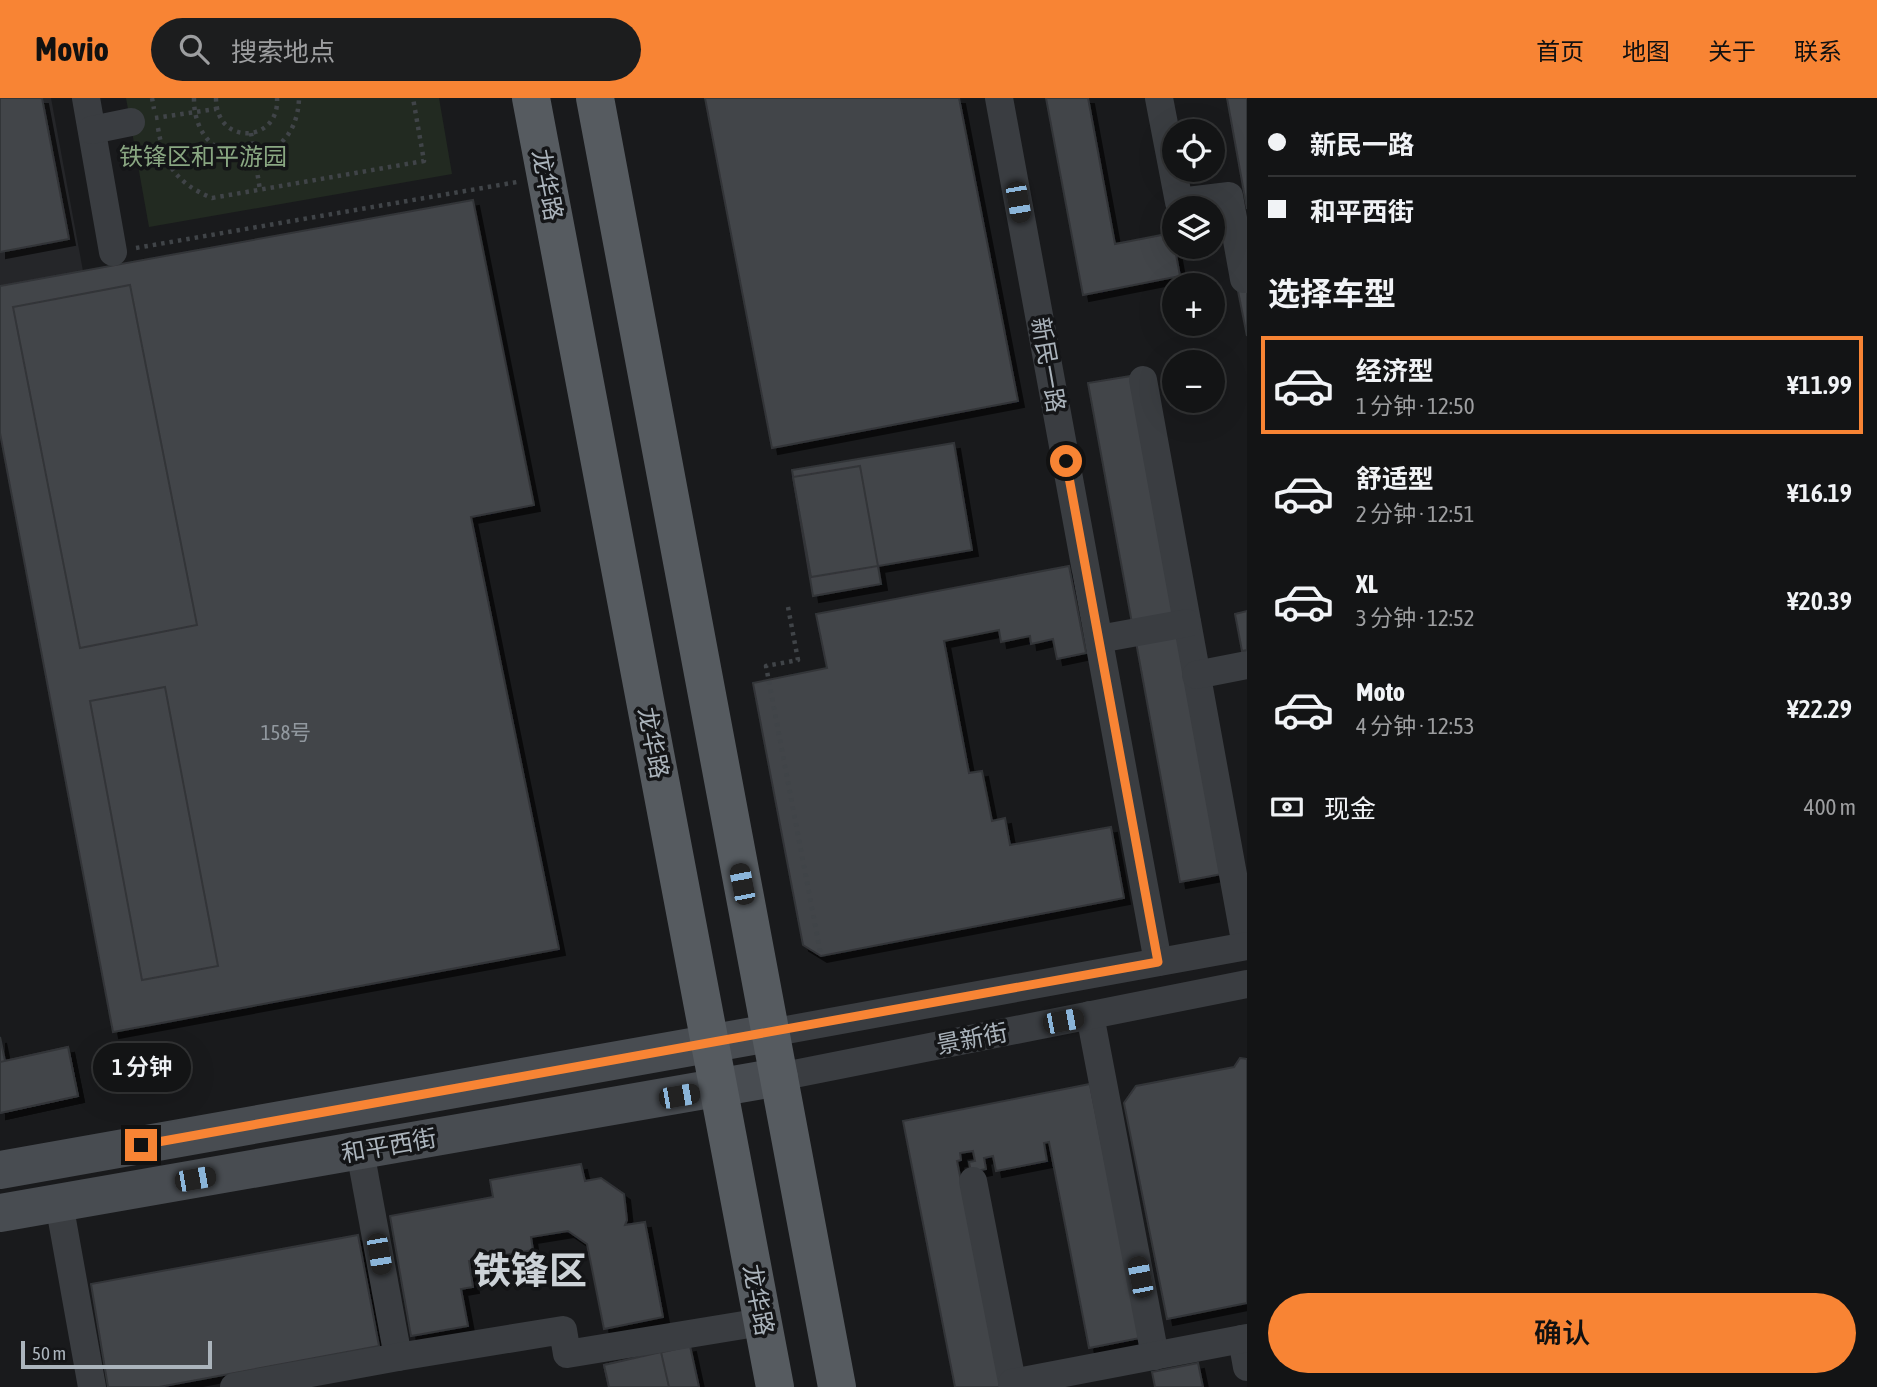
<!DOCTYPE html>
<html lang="zh">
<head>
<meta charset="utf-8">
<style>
  :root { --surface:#131415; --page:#1c1d1e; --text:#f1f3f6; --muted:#9d9ea0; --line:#323334; --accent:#f88434 }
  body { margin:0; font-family:"Asap Condensed","Noto Sans SC",sans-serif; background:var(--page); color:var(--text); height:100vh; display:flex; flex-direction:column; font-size:26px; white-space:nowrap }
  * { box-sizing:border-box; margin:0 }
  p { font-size:23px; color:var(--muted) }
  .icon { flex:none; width:38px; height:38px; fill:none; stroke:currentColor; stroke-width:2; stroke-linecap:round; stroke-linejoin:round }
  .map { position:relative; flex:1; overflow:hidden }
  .panel { display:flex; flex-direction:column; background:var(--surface); width:630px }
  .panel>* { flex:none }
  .guide { display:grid; align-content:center; height:154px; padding:0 21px; background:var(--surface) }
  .buttons { position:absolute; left:1162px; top:21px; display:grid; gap:14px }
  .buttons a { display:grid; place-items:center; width:63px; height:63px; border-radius:50%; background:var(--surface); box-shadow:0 7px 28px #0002,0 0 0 2px var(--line); font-size:35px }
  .scale { position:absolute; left:21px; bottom:18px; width:191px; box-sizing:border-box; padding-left:7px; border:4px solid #abb4bc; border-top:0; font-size:19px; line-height:24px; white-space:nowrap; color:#abb4bc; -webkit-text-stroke:5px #141517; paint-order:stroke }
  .end { position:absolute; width:32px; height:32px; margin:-16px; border:9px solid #f88434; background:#111; box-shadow:0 0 0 4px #111 }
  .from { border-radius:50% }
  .bubble { position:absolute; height:49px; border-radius:24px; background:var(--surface); box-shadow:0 7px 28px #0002,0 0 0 2px var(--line); font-size:23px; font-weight:600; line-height:49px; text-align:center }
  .car { position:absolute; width:21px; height:42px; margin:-21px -10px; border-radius:9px; box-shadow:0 0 5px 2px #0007; background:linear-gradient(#222 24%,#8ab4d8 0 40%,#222 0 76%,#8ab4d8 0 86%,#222 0) }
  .guide b { display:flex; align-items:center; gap:24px; height:66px; font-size:26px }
  .guide b+b { border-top:2px solid var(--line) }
  .guide i { width:18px; height:18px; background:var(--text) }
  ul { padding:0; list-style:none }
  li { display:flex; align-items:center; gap:21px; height:98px; margin:0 14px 10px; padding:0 7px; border:4px solid transparent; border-radius:0px }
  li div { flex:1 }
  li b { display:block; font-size:26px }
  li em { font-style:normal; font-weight:600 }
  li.current { border-color:var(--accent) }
  li>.icon { width:63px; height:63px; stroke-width:1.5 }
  h2 { padding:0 21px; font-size:32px; line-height:84px }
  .pay { display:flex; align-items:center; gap:18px; height:77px; padding:0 21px; font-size:26px }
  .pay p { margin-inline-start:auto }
  .cta { display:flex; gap:14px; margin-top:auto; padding:14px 21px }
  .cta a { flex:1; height:80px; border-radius:42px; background:var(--accent); color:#111; font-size:28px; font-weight:600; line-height:80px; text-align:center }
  header { display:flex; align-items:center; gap:42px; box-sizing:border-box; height:98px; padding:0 35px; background:var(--accent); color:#111 }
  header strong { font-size:33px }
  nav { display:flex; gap:38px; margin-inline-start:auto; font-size:24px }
  .search { width:490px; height:63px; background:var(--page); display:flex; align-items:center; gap:18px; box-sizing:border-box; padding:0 24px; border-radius:38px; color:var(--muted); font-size:26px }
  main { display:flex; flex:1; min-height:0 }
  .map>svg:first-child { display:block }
  .built { fill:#252629 }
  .green { fill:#222a21 }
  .building { fill:#434549; stroke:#333438; stroke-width:2; filter:url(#shadow) }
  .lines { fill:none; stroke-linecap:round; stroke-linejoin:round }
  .path { stroke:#404448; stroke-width:4.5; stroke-dasharray:3.5 5; stroke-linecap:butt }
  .street { stroke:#3a3d41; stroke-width:28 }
  .secondary { stroke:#484c51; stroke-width:38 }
  .primary { stroke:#565b60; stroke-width:38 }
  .route { stroke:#f88434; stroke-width:9 }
  .labels { text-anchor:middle; stroke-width:7; stroke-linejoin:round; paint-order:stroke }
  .number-label { font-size:21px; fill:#91989f }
  .park-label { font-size:24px; fill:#89a782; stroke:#141517 }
  .street-label { font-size:24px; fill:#abb4bc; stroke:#141517 }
  .town-label { font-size:38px; font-weight:bold; fill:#ccd2d7; stroke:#141517 }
</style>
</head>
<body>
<header>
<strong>Movio</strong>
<div class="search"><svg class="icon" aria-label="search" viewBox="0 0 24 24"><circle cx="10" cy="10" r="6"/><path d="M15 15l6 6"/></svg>搜索地点</div>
<nav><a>首页</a><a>地图</a><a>关于</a><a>联系</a></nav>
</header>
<main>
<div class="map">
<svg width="1247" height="1289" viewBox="0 0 1247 1289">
  <defs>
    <filter id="shadow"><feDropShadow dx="6" dy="6" stdDeviation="0" flood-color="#0009"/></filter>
  </defs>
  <rect width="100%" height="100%" fill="#191a1c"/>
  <path class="built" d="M 0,0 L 51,0 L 83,173 L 0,188 Z"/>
  <path class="green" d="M 126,0 L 439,0 L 452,76 L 149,129 Z"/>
  <g class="building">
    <path d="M 0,0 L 42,0 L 69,141 L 0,154 Z"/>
    <path d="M 705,0 L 959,0 L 1018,303 L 772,350 Z"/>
    <path d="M 1046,0 L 1088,0 L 1115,146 L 1172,135 L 1180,178 L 1083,197 Z"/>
    <path d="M 1227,0 L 1247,0 L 1247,111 Z"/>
    <path d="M 473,102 L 534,407 L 471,419 L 559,851 L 113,934 L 0,335 L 0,188 Z"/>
    <path d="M 130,187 L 197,527 L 80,550 L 13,209 Z"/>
    <path d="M 1247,191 L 1247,238 L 1238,193 Z"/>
    <path d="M 1131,278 L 1175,517 L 1132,525 L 1088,285 Z"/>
    <path d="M 954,345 L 972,452 L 878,468 L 881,486 L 813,498 L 792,372 Z"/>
    <path d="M 860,368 L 878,468 L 811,479 L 793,379 Z"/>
    <path d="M 1069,468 L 1086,555 L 1057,561 L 1053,541 L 1031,546 L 1030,538 L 1001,544 L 999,532 L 944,543 L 969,675 L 982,673 L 992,723 L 1005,720 L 1010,747 L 1111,729 L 1124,800 L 821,858 L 803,847 L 753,585 L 827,570 L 816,516 Z"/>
    <path d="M 1247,513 L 1247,552 L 1242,553 L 1235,516 Z"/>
    <path d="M 1178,536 L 1222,776 L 1180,784 L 1136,544 Z"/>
    <path d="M 165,589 L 218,868 L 142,882 L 90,603 Z"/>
    <path d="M 0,939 L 5,963 L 68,949 L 78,998 L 0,1015 Z"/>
    <path d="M 68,949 L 78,998 L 0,1015 L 0,964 Z"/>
    <path d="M 1240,960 L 1247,961 L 1247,1205 L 1167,1221 L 1124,1005 L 1136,988 L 1234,969 Z"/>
    <path d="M 1090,986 L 1140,1240 L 1089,1250 L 1049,1044 L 1044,1045 L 1047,1063 L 996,1073 L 993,1058 L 984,1060 L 986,1071 L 971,1074 L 969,1064 L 975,1063 L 973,1053 L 960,1055 L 961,1062 L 957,1063 L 1002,1289 L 955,1289 L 903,1023 Z"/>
    <path d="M 581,1066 L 585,1083 L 601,1080 L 624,1096 L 627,1122 L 625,1127 L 645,1124 L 663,1219 L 604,1231 L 587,1146 L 568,1133 L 531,1139 L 533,1152 L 469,1163 L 473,1189 L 461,1191 L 468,1228 L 411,1238 L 390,1118 L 493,1099 L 490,1082 Z"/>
    <path d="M 358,1137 L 379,1248 L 159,1289 L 108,1289 L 91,1186 Z"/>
    <path d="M 690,1248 L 699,1289 L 609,1289 L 604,1267 Z"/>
    <path d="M 661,1254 L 669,1289 L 609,1289 L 604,1267 Z"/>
    <path d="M 1198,1265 L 1203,1289 L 1155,1289 L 1152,1274 Z"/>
  </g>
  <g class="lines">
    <g class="path">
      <path d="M 152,0 L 154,11"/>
      <path d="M 194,0 C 193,77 297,79 299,0"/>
      <path d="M 216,0 C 216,49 280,45 277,0"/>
      <path d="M 155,20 L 216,11"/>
      <path d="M 158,30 C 164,66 176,85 212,100 L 424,63 L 413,0"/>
      <path d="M 251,35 L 260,92"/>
      <path d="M 136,150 L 517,84"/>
      <path d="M 788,509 L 798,562 L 766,568 L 821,858"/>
    </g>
    <g class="street">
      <path d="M 86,0 L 113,154"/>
      <path d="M 999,0 L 1158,864"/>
      <path d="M 1159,0 L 1179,104 L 1229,98 L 1244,181 L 1247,181"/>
      <path d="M 92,32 L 131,24"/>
      <path d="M 1143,282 L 1246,848"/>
      <path d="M 1099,541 L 1187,525"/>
      <path d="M 1196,577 L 1247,567"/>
      <path d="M 1090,917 L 1155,1258"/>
      <path d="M 770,935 L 1247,848"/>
      <path d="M 779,979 L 1247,886"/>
      <path d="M 360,1053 L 398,1259"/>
      <path d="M 973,1083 L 1013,1289"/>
      <path d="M 59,1105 L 92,1289"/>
      <path d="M 1247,1240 L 1242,1241 L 1247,1269"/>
      <path d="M 1012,1285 L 1242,1241"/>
      <path d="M 234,1289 L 398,1259 L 563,1232 L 567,1256 L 762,1224"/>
    </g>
    <g class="secondary">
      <path d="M 0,1072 L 770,935"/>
      <path d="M 0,1115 L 779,979"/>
    </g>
    <g class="primary">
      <path d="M 531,0 L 775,1289"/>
      <path d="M 595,0 L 837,1289"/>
    </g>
  </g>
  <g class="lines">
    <path class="route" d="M 141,1047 L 1158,864 L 1066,363"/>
  </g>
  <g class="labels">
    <g class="number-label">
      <text x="286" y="642">158号</text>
    </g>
    <g class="park-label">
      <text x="203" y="67">铁锋区和平游园</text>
    </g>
    <g class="street-label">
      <text transform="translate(547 87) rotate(79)" y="8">龙华路</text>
      <text transform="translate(1048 267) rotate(80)" y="8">新民一路</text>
      <text transform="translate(653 645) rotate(79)" y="8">龙华路</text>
      <text transform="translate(972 941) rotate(-11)" y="8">景新街</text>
      <text transform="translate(389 1048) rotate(-10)" y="8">和平西街</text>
      <text transform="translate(758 1202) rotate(79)" y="8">龙华路</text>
    </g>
    <g class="town-label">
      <text x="530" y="1186">铁锋区</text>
    </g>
  </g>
</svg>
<div class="buttons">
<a><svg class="icon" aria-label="locate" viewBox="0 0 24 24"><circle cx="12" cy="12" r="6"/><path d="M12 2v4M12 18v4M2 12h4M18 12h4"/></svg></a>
<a><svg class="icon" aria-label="layers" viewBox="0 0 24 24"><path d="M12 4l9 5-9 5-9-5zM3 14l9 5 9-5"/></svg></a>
<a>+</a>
<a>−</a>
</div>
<div class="scale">50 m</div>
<i class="end from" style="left:1066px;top:363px"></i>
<i class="end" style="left:141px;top:1047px"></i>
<div class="bubble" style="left:93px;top:945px;width:98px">1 分钟</div>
<i class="car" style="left:1018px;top:104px;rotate:170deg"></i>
<i class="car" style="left:742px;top:786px;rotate:349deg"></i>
<i class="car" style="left:1063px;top:923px;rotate:79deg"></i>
<i class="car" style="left:679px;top:998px;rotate:80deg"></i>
<i class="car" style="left:195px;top:1081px;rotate:80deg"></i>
<i class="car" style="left:379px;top:1156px;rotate:170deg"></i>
<i class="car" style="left:1140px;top:1179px;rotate:349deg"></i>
</div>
<section class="panel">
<div class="guide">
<b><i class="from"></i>新民一路</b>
<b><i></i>和平西街</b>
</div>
<h2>选择车型</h2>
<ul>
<li class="current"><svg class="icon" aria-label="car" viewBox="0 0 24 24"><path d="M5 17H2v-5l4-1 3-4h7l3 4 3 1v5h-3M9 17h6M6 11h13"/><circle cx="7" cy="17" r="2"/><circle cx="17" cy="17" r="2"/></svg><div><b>经济型</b><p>1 分钟 · 12:50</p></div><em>¥11.99</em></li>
<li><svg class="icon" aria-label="car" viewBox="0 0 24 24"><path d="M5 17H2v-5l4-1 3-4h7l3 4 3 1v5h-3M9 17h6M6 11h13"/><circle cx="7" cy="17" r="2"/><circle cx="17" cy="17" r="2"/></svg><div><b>舒适型</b><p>2 分钟 · 12:51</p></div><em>¥16.19</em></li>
<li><svg class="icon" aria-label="car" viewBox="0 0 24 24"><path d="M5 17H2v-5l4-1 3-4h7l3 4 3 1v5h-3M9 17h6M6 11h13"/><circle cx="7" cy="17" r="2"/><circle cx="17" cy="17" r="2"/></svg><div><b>XL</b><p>3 分钟 · 12:52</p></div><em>¥20.39</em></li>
<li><svg class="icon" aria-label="car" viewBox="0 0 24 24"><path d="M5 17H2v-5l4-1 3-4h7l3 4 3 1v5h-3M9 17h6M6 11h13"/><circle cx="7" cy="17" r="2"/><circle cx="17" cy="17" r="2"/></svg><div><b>Moto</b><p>4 分钟 · 12:53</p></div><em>¥22.29</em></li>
</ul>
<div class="pay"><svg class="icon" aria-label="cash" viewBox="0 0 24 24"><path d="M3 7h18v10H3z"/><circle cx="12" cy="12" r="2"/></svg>现金<p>400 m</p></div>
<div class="cta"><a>确认</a></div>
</section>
</main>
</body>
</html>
